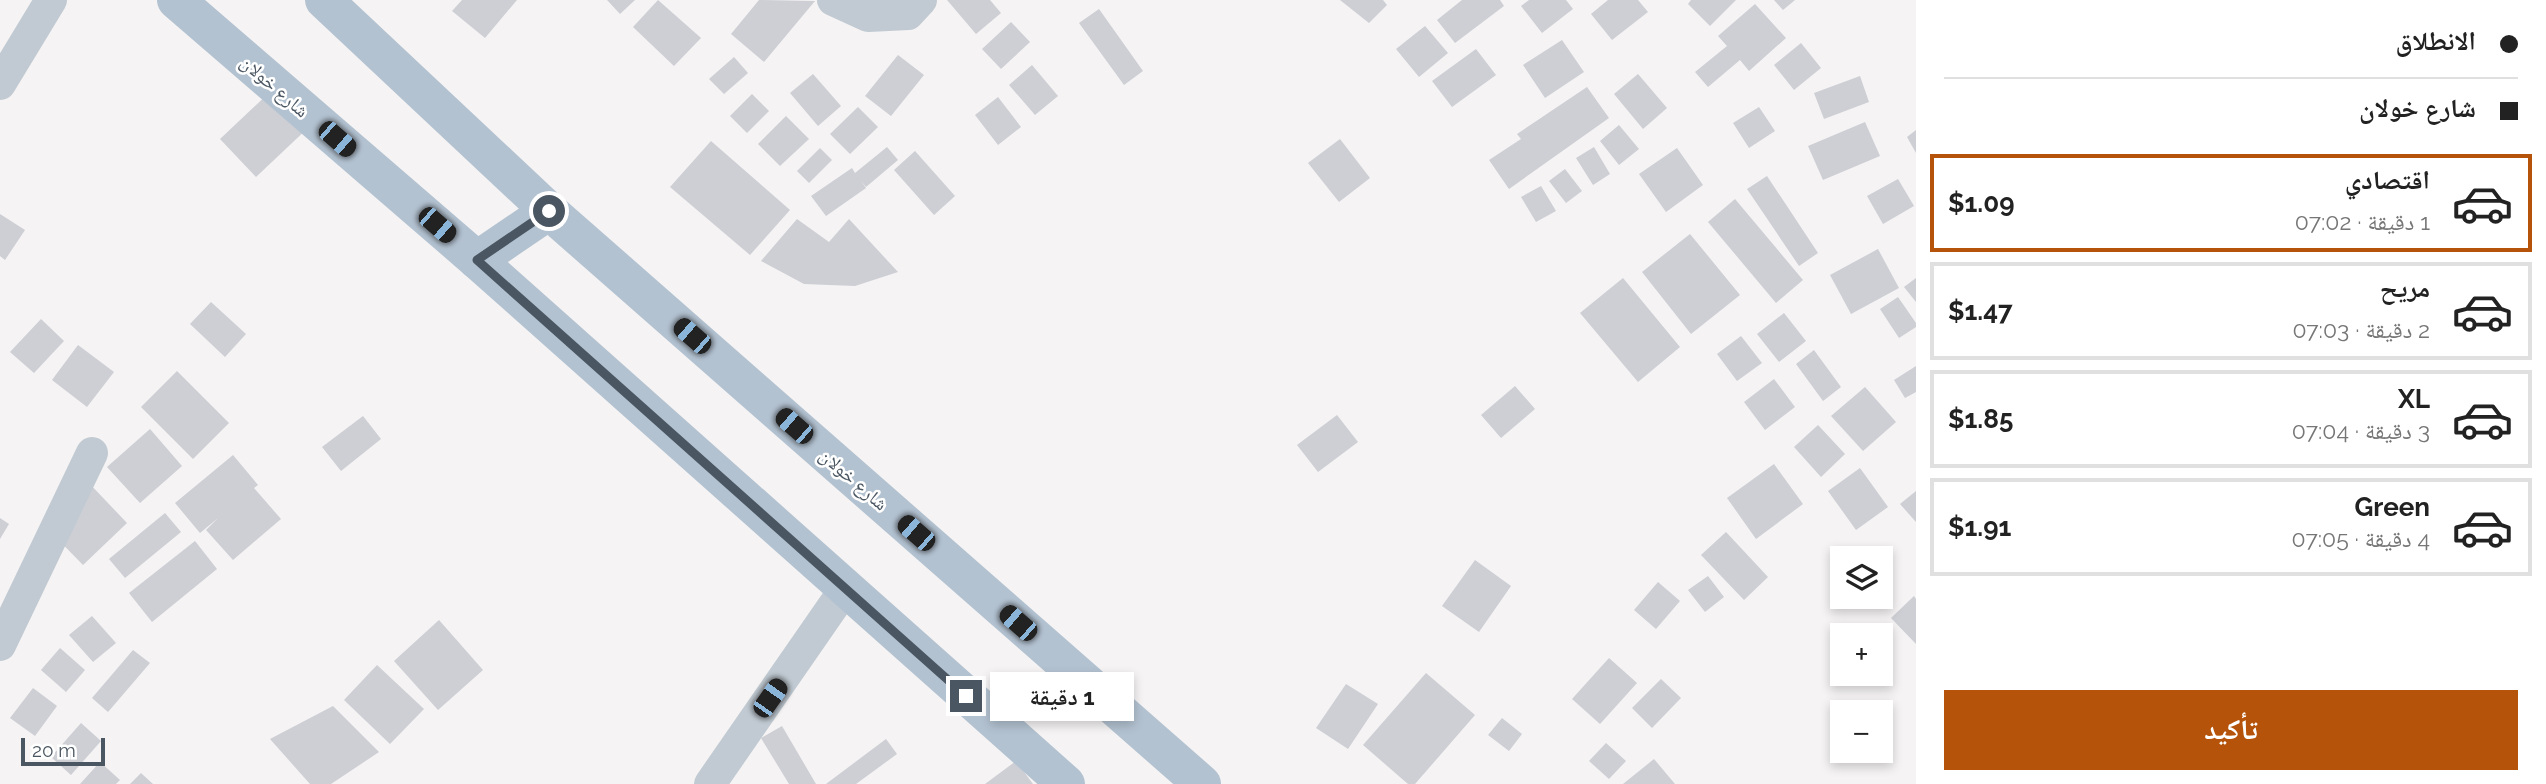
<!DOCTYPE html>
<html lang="ar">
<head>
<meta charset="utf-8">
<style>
  :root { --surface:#fff; --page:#f6f6f6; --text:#222; --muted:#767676; --line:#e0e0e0; --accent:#b45309 }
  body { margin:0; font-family:Raleway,"Noto Naskh Arabic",sans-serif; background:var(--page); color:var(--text); direction:rtl; height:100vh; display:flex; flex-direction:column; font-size:26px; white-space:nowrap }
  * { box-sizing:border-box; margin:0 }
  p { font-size:23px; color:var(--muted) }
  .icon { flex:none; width:38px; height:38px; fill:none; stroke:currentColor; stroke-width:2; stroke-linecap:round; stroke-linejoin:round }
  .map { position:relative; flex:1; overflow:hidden; direction:ltr }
  .drawer { display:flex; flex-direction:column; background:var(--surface); width:630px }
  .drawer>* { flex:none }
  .top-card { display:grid; align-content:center; height:154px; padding:0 28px; background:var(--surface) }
  .tools { position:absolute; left:1830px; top:546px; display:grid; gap:14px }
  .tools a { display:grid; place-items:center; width:63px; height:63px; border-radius:0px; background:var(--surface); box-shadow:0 4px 10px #0003; font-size:35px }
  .scale { position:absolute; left:21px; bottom:18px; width:84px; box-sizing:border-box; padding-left:7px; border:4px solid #4a5661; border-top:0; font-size:19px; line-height:24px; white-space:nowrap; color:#4a5661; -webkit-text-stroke:5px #fff; paint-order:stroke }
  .end { position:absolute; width:32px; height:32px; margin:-16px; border:9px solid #4a5661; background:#fff; box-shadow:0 0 0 4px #fff }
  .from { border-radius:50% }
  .bubble { position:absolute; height:49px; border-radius:0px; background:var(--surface); box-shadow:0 4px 10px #0003; font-size:23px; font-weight:700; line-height:49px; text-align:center; direction:rtl }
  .car { position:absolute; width:21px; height:42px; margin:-21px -10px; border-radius:9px; box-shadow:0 0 5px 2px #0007; background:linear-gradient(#222 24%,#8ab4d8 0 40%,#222 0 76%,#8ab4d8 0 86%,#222 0) }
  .top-card b { display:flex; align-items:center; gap:24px; height:66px; font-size:26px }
  .top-card b+b { border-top:2px solid var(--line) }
  .top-card i { width:18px; height:18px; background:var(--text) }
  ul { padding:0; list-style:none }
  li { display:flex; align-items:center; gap:21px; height:98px; margin:0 14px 10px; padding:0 14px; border:4px solid var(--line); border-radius:0px }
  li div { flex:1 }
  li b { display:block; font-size:26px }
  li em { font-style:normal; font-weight:700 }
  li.active { border-color:var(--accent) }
  li>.icon { width:63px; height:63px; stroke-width:1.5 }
  .cta { display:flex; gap:14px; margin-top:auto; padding:14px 28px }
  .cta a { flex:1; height:80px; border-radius:0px; background:var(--accent); color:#fff; font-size:28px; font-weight:700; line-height:80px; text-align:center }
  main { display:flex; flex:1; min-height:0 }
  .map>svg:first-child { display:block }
  .building { fill:#cdcfd5 }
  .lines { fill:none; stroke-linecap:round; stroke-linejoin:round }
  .minor { stroke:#c1cad2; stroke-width:32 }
  .major { stroke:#b3c2d1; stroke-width:38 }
  .route { stroke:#4a5661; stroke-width:9 }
  .labels { text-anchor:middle; stroke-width:5; stroke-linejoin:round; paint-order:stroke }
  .street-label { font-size:19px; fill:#4a5661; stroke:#fff }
</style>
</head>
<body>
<main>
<section class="drawer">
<div class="top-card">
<b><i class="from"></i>الانطلاق</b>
<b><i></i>شارع خولان</b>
</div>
<ul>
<li class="active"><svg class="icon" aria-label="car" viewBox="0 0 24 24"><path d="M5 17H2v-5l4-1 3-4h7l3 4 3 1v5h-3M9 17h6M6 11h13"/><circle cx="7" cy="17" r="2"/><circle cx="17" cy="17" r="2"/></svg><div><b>اقتصادي</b><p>1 دقيقة · 07:02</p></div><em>$1.09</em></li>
<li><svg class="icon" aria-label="car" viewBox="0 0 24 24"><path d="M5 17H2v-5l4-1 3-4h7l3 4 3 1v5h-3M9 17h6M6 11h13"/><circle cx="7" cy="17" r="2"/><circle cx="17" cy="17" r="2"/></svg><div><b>مريح</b><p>2 دقيقة · 07:03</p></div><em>$1.47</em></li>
<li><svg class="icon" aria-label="car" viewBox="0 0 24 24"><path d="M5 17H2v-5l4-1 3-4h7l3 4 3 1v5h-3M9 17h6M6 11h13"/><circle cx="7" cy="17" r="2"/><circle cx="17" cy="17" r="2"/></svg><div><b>XL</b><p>3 دقيقة · 07:04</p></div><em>$1.85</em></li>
<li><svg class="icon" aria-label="car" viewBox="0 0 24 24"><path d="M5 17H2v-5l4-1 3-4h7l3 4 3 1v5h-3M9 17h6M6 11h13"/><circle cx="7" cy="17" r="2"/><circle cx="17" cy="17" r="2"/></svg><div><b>Green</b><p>4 دقيقة · 07:05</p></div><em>$1.91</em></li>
</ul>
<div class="cta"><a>تأكيد</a></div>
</section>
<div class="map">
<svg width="1916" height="784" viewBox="0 0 1916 784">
  <rect width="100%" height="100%" fill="#f5f3f3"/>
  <g class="building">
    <path d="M 462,0 L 517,0 L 485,38 L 452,11 Z"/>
    <path d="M 607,0 L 635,0 L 620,14 Z"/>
    <path d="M 658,0 L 701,38 L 674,66 L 633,27 Z"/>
    <path d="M 759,0 L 815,1 L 764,62 L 731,34 Z"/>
    <path d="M 947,0 L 990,0 L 1001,13 L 976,34 Z"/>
    <path d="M 1340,0 L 1383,0 L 1387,5 L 1369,23 Z"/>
    <path d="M 1462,0 L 1500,0 L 1504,6 L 1455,43 L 1437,20 Z"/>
    <path d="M 1529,0 L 1566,0 L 1573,9 L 1542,33 L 1521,6 Z"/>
    <path d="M 1608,0 L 1638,0 L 1648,12 L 1612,40 L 1591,14 Z"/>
    <path d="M 1691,0 L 1736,0 L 1710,26 L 1688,4 Z"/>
    <path d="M 1774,0 L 1795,0 L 1783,10 Z"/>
    <path d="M 1755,4 L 1786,38 L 1749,71 L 1740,60 L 1708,87 L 1695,72 L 1727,46 L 1718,36 Z"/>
    <path d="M 1099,9 L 1143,71 L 1124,85 L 1079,23 Z"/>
    <path d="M 1011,22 L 1030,42 L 1001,69 L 982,49 Z"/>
    <path d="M 1425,26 L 1448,53 L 1419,77 L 1396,49 Z"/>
    <path d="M 1562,40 L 1584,72 L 1545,98 L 1523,65 Z"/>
    <path d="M 1801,43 L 1821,68 L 1794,90 L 1774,65 Z"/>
    <path d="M 1476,49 L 1496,75 L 1452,107 L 1432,81 Z"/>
    <path d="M 898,55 L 924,75 L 891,116 L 865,96 Z"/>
    <path d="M 734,57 L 748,73 L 724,94 L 709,79 Z"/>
    <path d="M 1032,65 L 1058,96 L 1035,115 L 1009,85 Z"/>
    <path d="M 813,74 L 841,106 L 818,126 L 790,93 Z"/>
    <path d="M 1638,74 L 1667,108 L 1643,129 L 1614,94 Z"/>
    <path d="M 1860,76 L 1869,102 L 1824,119 L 1814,93 Z"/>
    <path d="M 1587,87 L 1609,118 L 1509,189 L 1489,160 L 1521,139 L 1517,134 Z"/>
    <path d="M 274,88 L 310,126 L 256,177 L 220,139 Z"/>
    <path d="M 752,94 L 769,111 L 747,133 L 730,116 Z"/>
    <path d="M 998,97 L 1021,127 L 998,145 L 975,115 Z"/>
    <path d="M 858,107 L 878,127 L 850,154 L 830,134 Z"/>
    <path d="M 1759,107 L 1775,131 L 1749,148 L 1733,123 Z"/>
    <path d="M 786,116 L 809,139 L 780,166 L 758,144 Z"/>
    <path d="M 1865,122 L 1880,156 L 1823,180 L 1808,146 Z"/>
    <path d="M 1619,125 L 1639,149 L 1619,165 L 1600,141 Z"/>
    <path d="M 1916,130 L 1916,153 L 1907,137 Z"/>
    <path d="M 1340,139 L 1370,178 L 1339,202 L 1308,163 Z"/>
    <path d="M 711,141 L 790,210 L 750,255 L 670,187 Z"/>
    <path d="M 887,147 L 898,160 L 866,187 L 861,181 L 866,188 L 826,216 L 811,196 L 852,168 L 855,173 Z"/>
    <path d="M 1594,147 L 1610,174 L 1593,185 L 1576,158 Z"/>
    <path d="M 820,148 L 832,160 L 809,183 L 797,171 Z"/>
    <path d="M 1677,148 L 1703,185 L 1666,212 L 1639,174 Z"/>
    <path d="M 915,151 L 955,196 L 934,215 L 894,170 Z"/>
    <path d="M 1565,169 L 1582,191 L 1566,203 L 1549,181 Z"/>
    <path d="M 1767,176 L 1818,253 L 1799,266 L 1747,189 Z"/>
    <path d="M 1898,179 L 1914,206 L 1883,224 L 1867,196 Z"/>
    <path d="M 1541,186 L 1556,211 L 1536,222 L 1521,197 Z"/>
    <path d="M 1735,199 L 1803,280 L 1776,303 L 1708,222 Z"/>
    <path d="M 0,214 L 25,230 L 5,260 L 0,256 Z"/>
    <path d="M 797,219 L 829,242 L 849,219 L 898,272 L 855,286 L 804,284 L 761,261 Z"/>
    <path d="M 1690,234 L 1740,295 L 1691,334 L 1642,272 Z"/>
    <path d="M 1878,249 L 1899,288 L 1851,314 L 1830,275 Z"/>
    <path d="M 1623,278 L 1680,347 L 1638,382 L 1580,313 Z"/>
    <path d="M 1916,278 L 1916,302 L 1904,287 Z"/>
    <path d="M 1898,297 L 1916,323 L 1916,327 L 1899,338 L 1880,309 Z"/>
    <path d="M 211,302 L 246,334 L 225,357 L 190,324 Z"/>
    <path d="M 1784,313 L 1806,341 L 1779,362 L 1757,334 Z"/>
    <path d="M 41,319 L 64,341 L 34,373 L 10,352 Z"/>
    <path d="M 1741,336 L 1762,363 L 1737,381 L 1717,354 Z"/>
    <path d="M 78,345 L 114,372 L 87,407 L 52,380 Z"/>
    <path d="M 1814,350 L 1841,387 L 1823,401 L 1796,364 Z"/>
    <path d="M 1916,366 L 1916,392 L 1905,398 L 1894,380 Z"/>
    <path d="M 177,371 L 229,423 L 193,459 L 141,407 Z"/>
    <path d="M 1774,379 L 1795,407 L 1765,430 L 1744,402 Z"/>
    <path d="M 1515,386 L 1535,409 L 1501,438 L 1481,415 Z"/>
    <path d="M 1865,387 L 1896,422 L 1863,451 L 1831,416 Z"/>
    <path d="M 1337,415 L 1358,442 L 1318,472 L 1297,445 Z"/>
    <path d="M 363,416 L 381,439 L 341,471 L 322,447 Z"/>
    <path d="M 1818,425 L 1845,454 L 1821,477 L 1794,447 Z"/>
    <path d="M 150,429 L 182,466 L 140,503 L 107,467 Z"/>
    <path d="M 233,455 L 258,485 L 254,488 L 281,519 L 233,560 L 206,530 L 218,518 L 200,533 L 175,503 Z"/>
    <path d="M 1774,464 L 1803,504 L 1756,539 L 1727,498 Z"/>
    <path d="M 1860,468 L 1888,507 L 1856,530 L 1828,491 Z"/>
    <path d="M 87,481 L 127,523 L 83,565 L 43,524 Z"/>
    <path d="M 1916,491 L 1916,522 L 1900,504 Z"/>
    <path d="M 165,513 L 181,532 L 125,578 L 109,559 Z"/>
    <path d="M 0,518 L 9,524 L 0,539 Z"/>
    <path d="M 1726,532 L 1768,577 L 1744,600 L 1701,555 Z"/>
    <path d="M 195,541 L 217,569 L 152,622 L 129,593 Z"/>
    <path d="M 1475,560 L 1511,586 L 1479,632 L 1442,606 Z"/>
    <path d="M 1708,576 L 1724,597 L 1705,612 L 1688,590 Z"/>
    <path d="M 1658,582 L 1680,601 L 1656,629 L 1634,610 Z"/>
    <path d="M 1914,596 L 1916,599 L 1916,644 L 1891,618 Z"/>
    <path d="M 92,616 L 116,643 L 93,662 L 69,635 Z"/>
    <path d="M 439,620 L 483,670 L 438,710 L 394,661 Z"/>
    <path d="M 60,648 L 85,670 L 66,692 L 41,670 Z"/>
    <path d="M 133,650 L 150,663 L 108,712 L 92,698 Z"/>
    <path d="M 1609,658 L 1637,683 L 1600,724 L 1572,699 Z"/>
    <path d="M 377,665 L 424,709 L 390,744 L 344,700 Z"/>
    <path d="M 1426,673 L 1475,715 L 1415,784 L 1408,784 L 1363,745 Z"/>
    <path d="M 1661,679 L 1681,698 L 1652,728 L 1632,708 Z"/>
    <path d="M 1346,684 L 1378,704 L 1348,749 L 1316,728 Z"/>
    <path d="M 33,688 L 57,706 L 35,736 L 10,718 Z"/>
    <path d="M 333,706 L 379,752 L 331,784 L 310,784 L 270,739 Z"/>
    <path d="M 1502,718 L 1522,734 L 1509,751 L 1488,735 Z"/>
    <path d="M 81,723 L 101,741 L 71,775 L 51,757 Z"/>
    <path d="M 782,726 L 816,784 L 789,784 L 761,738 Z"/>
    <path d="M 886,739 L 897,754 L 856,784 L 826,784 Z"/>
    <path d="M 1606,743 L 1626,761 L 1609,779 L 1589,761 Z"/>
    <path d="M 1654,759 L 1675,784 L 1623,784 Z"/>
    <path d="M 1016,761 L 1033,784 L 985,784 Z"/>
    <path d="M 100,762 L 120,780 L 116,784 L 80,784 Z"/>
    <path d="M 141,773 L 153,784 L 130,784 Z"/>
  </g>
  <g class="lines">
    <g class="minor">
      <path d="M 833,0 L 868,16 L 908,14 L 921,0"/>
      <path d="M 0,84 L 51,0"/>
      <path d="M 0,645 L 92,453"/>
      <path d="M 710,784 L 845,589"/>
    </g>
    <g class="major">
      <path d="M 176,0 L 477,260 L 1066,784"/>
      <path d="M 324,0 L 549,211 L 1202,784"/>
      <path d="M 477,260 L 549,211"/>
    </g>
  </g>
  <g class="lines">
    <path class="route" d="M 549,211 L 477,260 L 966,696"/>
  </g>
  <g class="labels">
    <g class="street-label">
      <text transform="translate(275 86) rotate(41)" y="7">شارع خولان</text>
      <text transform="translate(854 479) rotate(41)" y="7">شارع خولان</text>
    </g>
  </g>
</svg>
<div class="tools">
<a><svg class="icon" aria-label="layers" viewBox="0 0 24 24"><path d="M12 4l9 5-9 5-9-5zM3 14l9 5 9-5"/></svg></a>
<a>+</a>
<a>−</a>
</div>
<div class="scale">20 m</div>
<i class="end from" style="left:549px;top:211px"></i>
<i class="end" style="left:966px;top:696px"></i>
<div class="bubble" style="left:990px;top:672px;width:144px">1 دقيقة</div>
<i class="car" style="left:337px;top:139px;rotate:131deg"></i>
<i class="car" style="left:437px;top:225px;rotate:131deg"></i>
<i class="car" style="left:692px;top:336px;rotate:311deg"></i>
<i class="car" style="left:794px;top:426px;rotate:311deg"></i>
<i class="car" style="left:916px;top:533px;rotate:311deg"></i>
<i class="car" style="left:1018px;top:623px;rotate:311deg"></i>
<i class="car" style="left:770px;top:698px;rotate:35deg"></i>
</div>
</main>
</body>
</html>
